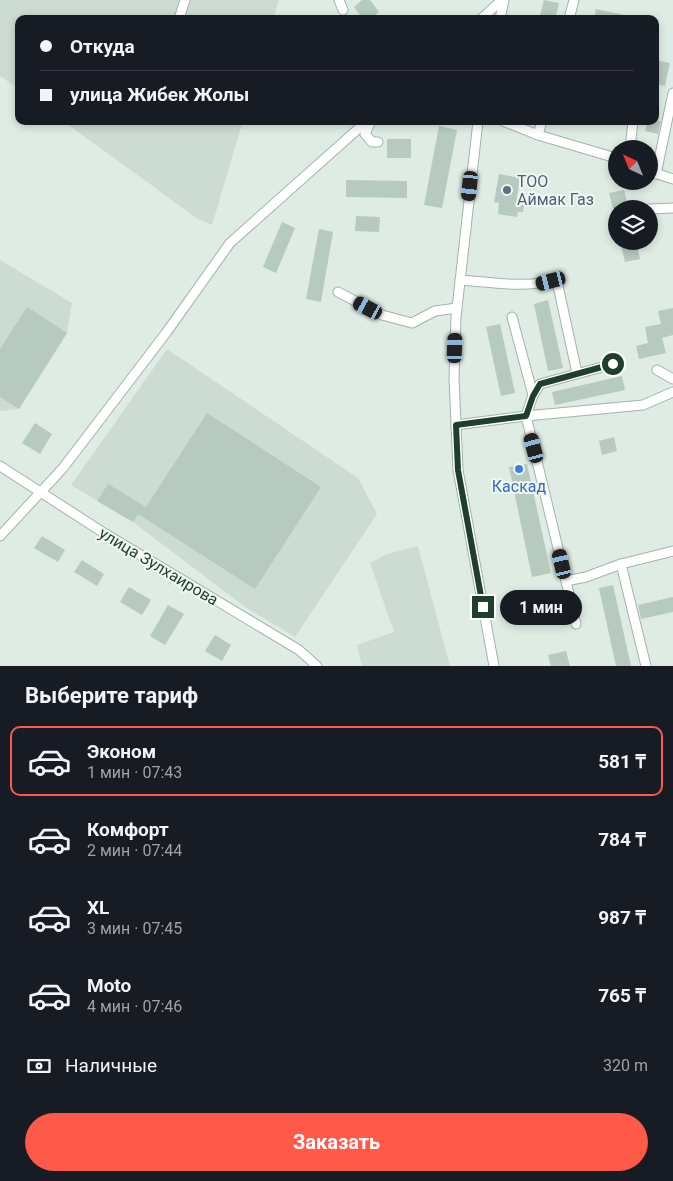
<!DOCTYPE html>
<html lang="ru">
<head>
<meta charset="utf-8">
<style>
  :root { --surface:#171b24; --page:#242831; --text:#f1f3f6; --muted:#9ea1a6; --line:#363941; --accent:#ff594a }
  body { margin:0; font-family:Roboto,sans-serif; background:var(--page); color:var(--text); height:100vh; display:flex; flex-direction:column; font-size:19px; white-space:nowrap }
  * { box-sizing:border-box; margin:0 }
  p { font-size:16px; color:var(--muted) }
  .icon { flex:none; width:28px; height:28px; fill:none; stroke:currentColor; stroke-width:2; stroke-linecap:round; stroke-linejoin:round }
  .map { position:relative; height:666px; overflow:hidden }
  .details { display:flex; flex-direction:column; background:var(--surface); flex:1 }
  .details>* { flex:none }
  .hud { position:absolute; left:15px; top:15px; width:644px; height:110px; border-radius:10px; box-shadow:0 2px 8px #0003; display:grid; align-content:center; height:110px; padding:0 25px; background:var(--surface) }
  .needle { width:32px; rotate:317deg }
  .fabs { position:absolute; left:608px; top:140px; display:grid; gap:10px }
  .fabs a { display:grid; place-items:center; width:50px; height:50px; border-radius:50%; background:var(--surface); box-shadow:0 2px 8px #0003; font-size:25px }
  .end { position:absolute; width:22px; height:22px; margin:-11px; border:6px solid #1e3e30; background:#fff; box-shadow:0 0 0 2px #fff }
  .from { border-radius:50% }
  .bubble { position:absolute; height:35px; border-radius:18px; background:var(--surface); box-shadow:0 2px 8px #0003; font-size:16px; font-weight:700; line-height:35px; text-align:center }
  .car { position:absolute; width:15px; height:30px; margin:-15px -8px; border-radius:6px; box-shadow:0 0 4px 1px #0007; background:linear-gradient(#222 24%,#8ab4d8 0 40%,#222 0 76%,#8ab4d8 0 86%,#222 0) }
  .hud b { display:flex; align-items:center; gap:18px; height:48px; font-size:19px }
  .hud b+b { border-top:1px solid var(--line) }
  .hud i { width:12px; height:12px; background:var(--text) }
  ul { padding:0; list-style:none }
  li { display:flex; align-items:center; gap:15px; height:70px; margin:0 10px 8px; padding:0 15px; border:2px solid transparent; border-radius:10px }
  li div { flex:1 }
  li b { display:block; font-size:19px }
  li em { font-style:normal; font-weight:700 }
  li.current { border-color:var(--accent) }
  li>.icon { width:45px; height:45px; stroke-width:1.5 }
  h2 { padding:0 25px; font-size:22px; line-height:60px }
  .pay { display:flex; align-items:center; gap:12px; height:55px; padding:0 25px; font-size:19px }
  .pay p { margin-inline-start:auto }
  .cta { display:flex; gap:10px; margin-top:auto; padding:10px 25px }
  .cta a { flex:1; height:58px; border-radius:30px; background:var(--accent); color:#fff; font-size:20px; font-weight:700; line-height:58px; text-align:center }
  .map>svg:first-child { display:block }
  .built { fill:#cddcd3 }
  .building { fill:#b7cabf }
  .lines { fill:none; stroke-linecap:round; stroke-linejoin:round }
  .minor-casing { stroke:#a1b4aa; stroke-width:11 }
  .minor { stroke:#fff; stroke-width:9 }
  .route { stroke:#1e3e30; stroke-width:6 }
  .service-dot { fill:#5c6f8a; stroke:#f0f8f3; stroke-width:2 }
  .shop-dot { fill:#3f7fe0; stroke:#f0f8f3; stroke-width:2 }
  .labels { text-anchor:middle; stroke-width:4; stroke-linejoin:round; paint-order:stroke }
  .service-label { font-size:16px; fill:#4e5e75; stroke:#f0f8f3; text-anchor:start }
  .shop-label { font-size:16px; fill:#366cbe; stroke:#f0f8f3 }
  .street-label { font-size:16px; fill:#1e3e30; stroke:#f0f8f3 }
</style>
</head>
<body>
<div class="map">
<svg width="673" height="666" viewBox="0 0 673 666">
  <rect width="100%" height="100%" fill="#dfece4"/>
  <g class="built">
    <path d="M 0,0 L 279,0 L 273,19 L 19,19 L 19,89 L 0,76 Z"/>
    <path d="M 63,121 L 243,121 L 212,225 L 198,219 Z"/>
    <path d="M 0,260 L 72,303 L 67,333 L 19,409 L 0,411 Z"/>
    <path d="M 167,349 L 358,478 L 377,514 L 295,637 L 245,607 L 133,522 L 71,485 Z"/>
    <path d="M 418,546 L 450,666 L 362,666 L 357,645 L 394,632 L 370,563 L 387,554 Z"/>
  </g>
  <g class="building">
    <path d="M 362,0 L 370,0 L 379,12 L 370,19 L 363,19 L 354,7 Z"/>
    <path d="M 544,0 L 559,3 L 555,19 L 539,19 Z"/>
    <path d="M 596,9 L 629,16 L 629,19 L 594,19 Z"/>
    <path d="M 655,60 L 670,63 L 665,86 L 655,84 Z"/>
    <path d="M 655,120 L 661,121 L 658,134 L 645,131 L 648,121 Z"/>
    <path d="M 439,126 L 457,130 L 442,208 L 424,205 Z"/>
    <rect x="387" y="139" width="24" height="19"/>
    <path d="M 499,174 L 520,178 L 516,204 L 524,205 L 523,212 L 518,212 L 517,217 L 498,214 L 499,203 L 494,202 Z"/>
    <path d="M 346,180 L 407,181 L 407,198 L 346,197 Z"/>
    <path d="M 624,190 L 629,209 L 613,209 L 609,193 Z"/>
    <path d="M 356,216 L 380,217 L 379,232 L 355,231 Z"/>
    <path d="M 282,222 L 295,228 L 276,273 L 263,267 Z"/>
    <path d="M 319,229 L 333,232 L 321,302 L 306,299 Z"/>
    <path d="M 620,241 L 636,241 L 640,259 L 625,262 Z"/>
    <path d="M 548,300 L 563,368 L 548,371 L 534,304 Z"/>
    <path d="M 27,307 L 67,333 L 19,409 L 0,397 L 0,349 Z"/>
    <path d="M 673,308 L 673,335 L 662,338 L 666,353 L 639,359 L 636,346 L 648,343 L 645,327 L 661,324 L 658,311 Z"/>
    <path d="M 500,324 L 515,393 L 501,396 L 486,327 Z"/>
    <path d="M 622,376 L 625,390 L 555,405 L 552,392 Z"/>
    <path d="M 207,413 L 321,487 L 255,589 L 138,514 L 133,522 L 97,501 L 108,484 L 146,507 Z"/>
    <path d="M 35,423 L 52,434 L 40,454 L 22,443 Z"/>
    <path d="M 614,437 L 617,451 L 602,455 L 599,441 Z"/>
    <path d="M 527,464 L 551,573 L 532,577 L 509,467 Z"/>
    <path d="M 42,536 L 65,550 L 58,562 L 34,548 Z"/>
    <path d="M 82,560 L 104,574 L 97,586 L 74,572 Z"/>
    <path d="M 613,585 L 631,666 L 616,666 L 599,588 Z"/>
    <path d="M 129,587 L 151,600 L 142,615 L 120,602 Z"/>
    <path d="M 673,597 L 673,612 L 641,619 L 638,605 Z"/>
    <path d="M 168,605 L 184,614 L 165,645 L 150,636 Z"/>
    <path d="M 215,635 L 231,645 L 222,661 L 205,651 Z"/>
    <path d="M 566,651 L 570,666 L 551,666 L 548,655 Z"/>
  </g>
  <g class="lines">
    <defs>
      <g id="minor">
        <path d="M 339,0 L 343,10"/>
        <path d="M 179,19 L 185,0"/>
        <path d="M 481,19 L 502,0"/>
        <path d="M 500,19 L 504,0"/>
        <path d="M 569,19 L 574,0"/>
        <path d="M 371,121 L 365,134 L 372,142 L 378,142"/>
        <path d="M 478,121 L 456,317 L 454,378 L 458,470 L 494,666"/>
        <path d="M 503,121 L 538,135 L 616,158"/>
        <path d="M 538,135 L 542,121"/>
        <path d="M 630,149 L 633,121"/>
        <path d="M 649,171 L 673,179"/>
        <path d="M 656,174 L 673,93"/>
        <path d="M 649,209 L 673,208"/>
        <path d="M 460,280 C 490,282 522,288 551,281 L 558,286 L 577,373"/>
        <path d="M 338,292 L 382,315 L 412,323 L 435,311 L 457,308"/>
        <path d="M 512,317 L 533,395"/>
        <path d="M 657,370 L 673,379"/>
        <path d="M 456,425 L 526,416 L 533,395 L 540,384 L 613,364"/>
        <path d="M 0,466 L 104,533 L 299,650 L 317,666"/>
        <path d="M 0,536 L 63,468 L 166,333 L 230,243 L 367,121"/>
        <path d="M 621,564 L 673,551"/>
        <path d="M 566,581 L 576,624"/>
        <path d="M 646,666 L 621,564 L 586,577 L 566,581 L 526,416 L 643,405 L 673,392"/>
      </g>
    </defs>
    <use href="#minor" class="minor-casing"/>
    <use href="#minor" class="minor"/>
  </g>
  <g class="lines">
    <path class="route" d="M 483,607 L 458,470 L 456,425 L 526,416 L 533,396 L 540,384 L 613,364"/>
  </g>
  <circle class="service-dot" cx="507" cy="190" r="5"/>
  <circle class="shop-dot" cx="519" cy="469" r="5"/>
  <g class="labels">
    <g class="service-label">
      <text x="517" y="187">ТОО<tspan x="517" dy="18">Аймак Газ</tspan></text>
    </g>
    <g class="shop-label">
      <text x="519" y="492">Каскад</text>
    </g>
    <g class="street-label">
      <text transform="translate(159 566) rotate(31)" y="6">улица Зулхаирова</text>
    </g>
  </g>
</svg>
<div class="fabs">
<a><svg class="needle" viewBox="-14 -14 28 28"><path d="M0-13l5 13h-10z" fill="#e53935"/><path d="M0 13l5-13h-10z" fill="#9ea1a6"/></svg></a>
<a><svg class="icon" aria-label="layers" viewBox="0 0 24 24"><path d="M12 4l9 5-9 5-9-5zM3 14l9 5 9-5"/></svg></a>
</div>
<i class="end from" style="left:613px;top:364px"></i>
<i class="end" style="left:483px;top:607px"></i>
<div class="bubble" style="left:500px;top:590px;width:82px">1 мин</div>
<i class="car" style="left:470px;top:186px;rotate:186deg"></i>
<i class="car" style="left:551px;top:281px;rotate:256deg"></i>
<i class="car" style="left:368px;top:308px;rotate:298deg"></i>
<i class="car" style="left:455px;top:348px;rotate:2deg"></i>
<i class="car" style="left:534px;top:448px;rotate:345deg"></i>
<i class="car" style="left:562px;top:564px;rotate:347deg"></i>
<div class="hud">
<b><i class="from"></i>Откуда</b>
<b><i></i>улица Жибек Жолы</b>
</div>
</div>
<section class="details">
<h2>Выберите тариф</h2>
<ul>
<li class="current"><svg class="icon" aria-label="car" viewBox="0 0 24 24"><path d="M5 17H2v-5l4-1 3-4h7l3 4 3 1v5h-3M9 17h6M6 11h13"/><circle cx="7" cy="17" r="2"/><circle cx="17" cy="17" r="2"/></svg><div><b>Эконом</b><p>1 мин · 07:43</p></div><em>581 ₸</em></li>
<li><svg class="icon" aria-label="car" viewBox="0 0 24 24"><path d="M5 17H2v-5l4-1 3-4h7l3 4 3 1v5h-3M9 17h6M6 11h13"/><circle cx="7" cy="17" r="2"/><circle cx="17" cy="17" r="2"/></svg><div><b>Комфорт</b><p>2 мин · 07:44</p></div><em>784 ₸</em></li>
<li><svg class="icon" aria-label="car" viewBox="0 0 24 24"><path d="M5 17H2v-5l4-1 3-4h7l3 4 3 1v5h-3M9 17h6M6 11h13"/><circle cx="7" cy="17" r="2"/><circle cx="17" cy="17" r="2"/></svg><div><b>XL</b><p>3 мин · 07:45</p></div><em>987 ₸</em></li>
<li><svg class="icon" aria-label="car" viewBox="0 0 24 24"><path d="M5 17H2v-5l4-1 3-4h7l3 4 3 1v5h-3M9 17h6M6 11h13"/><circle cx="7" cy="17" r="2"/><circle cx="17" cy="17" r="2"/></svg><div><b>Moto</b><p>4 мин · 07:46</p></div><em>765 ₸</em></li>
</ul>
<div class="pay"><svg class="icon" aria-label="cash" viewBox="0 0 24 24"><path d="M3 7h18v10H3z"/><circle cx="12" cy="12" r="2"/></svg>Наличные<p>320 m</p></div>
<div class="cta"><a>Заказать</a></div>
</section>
</body>
</html>
